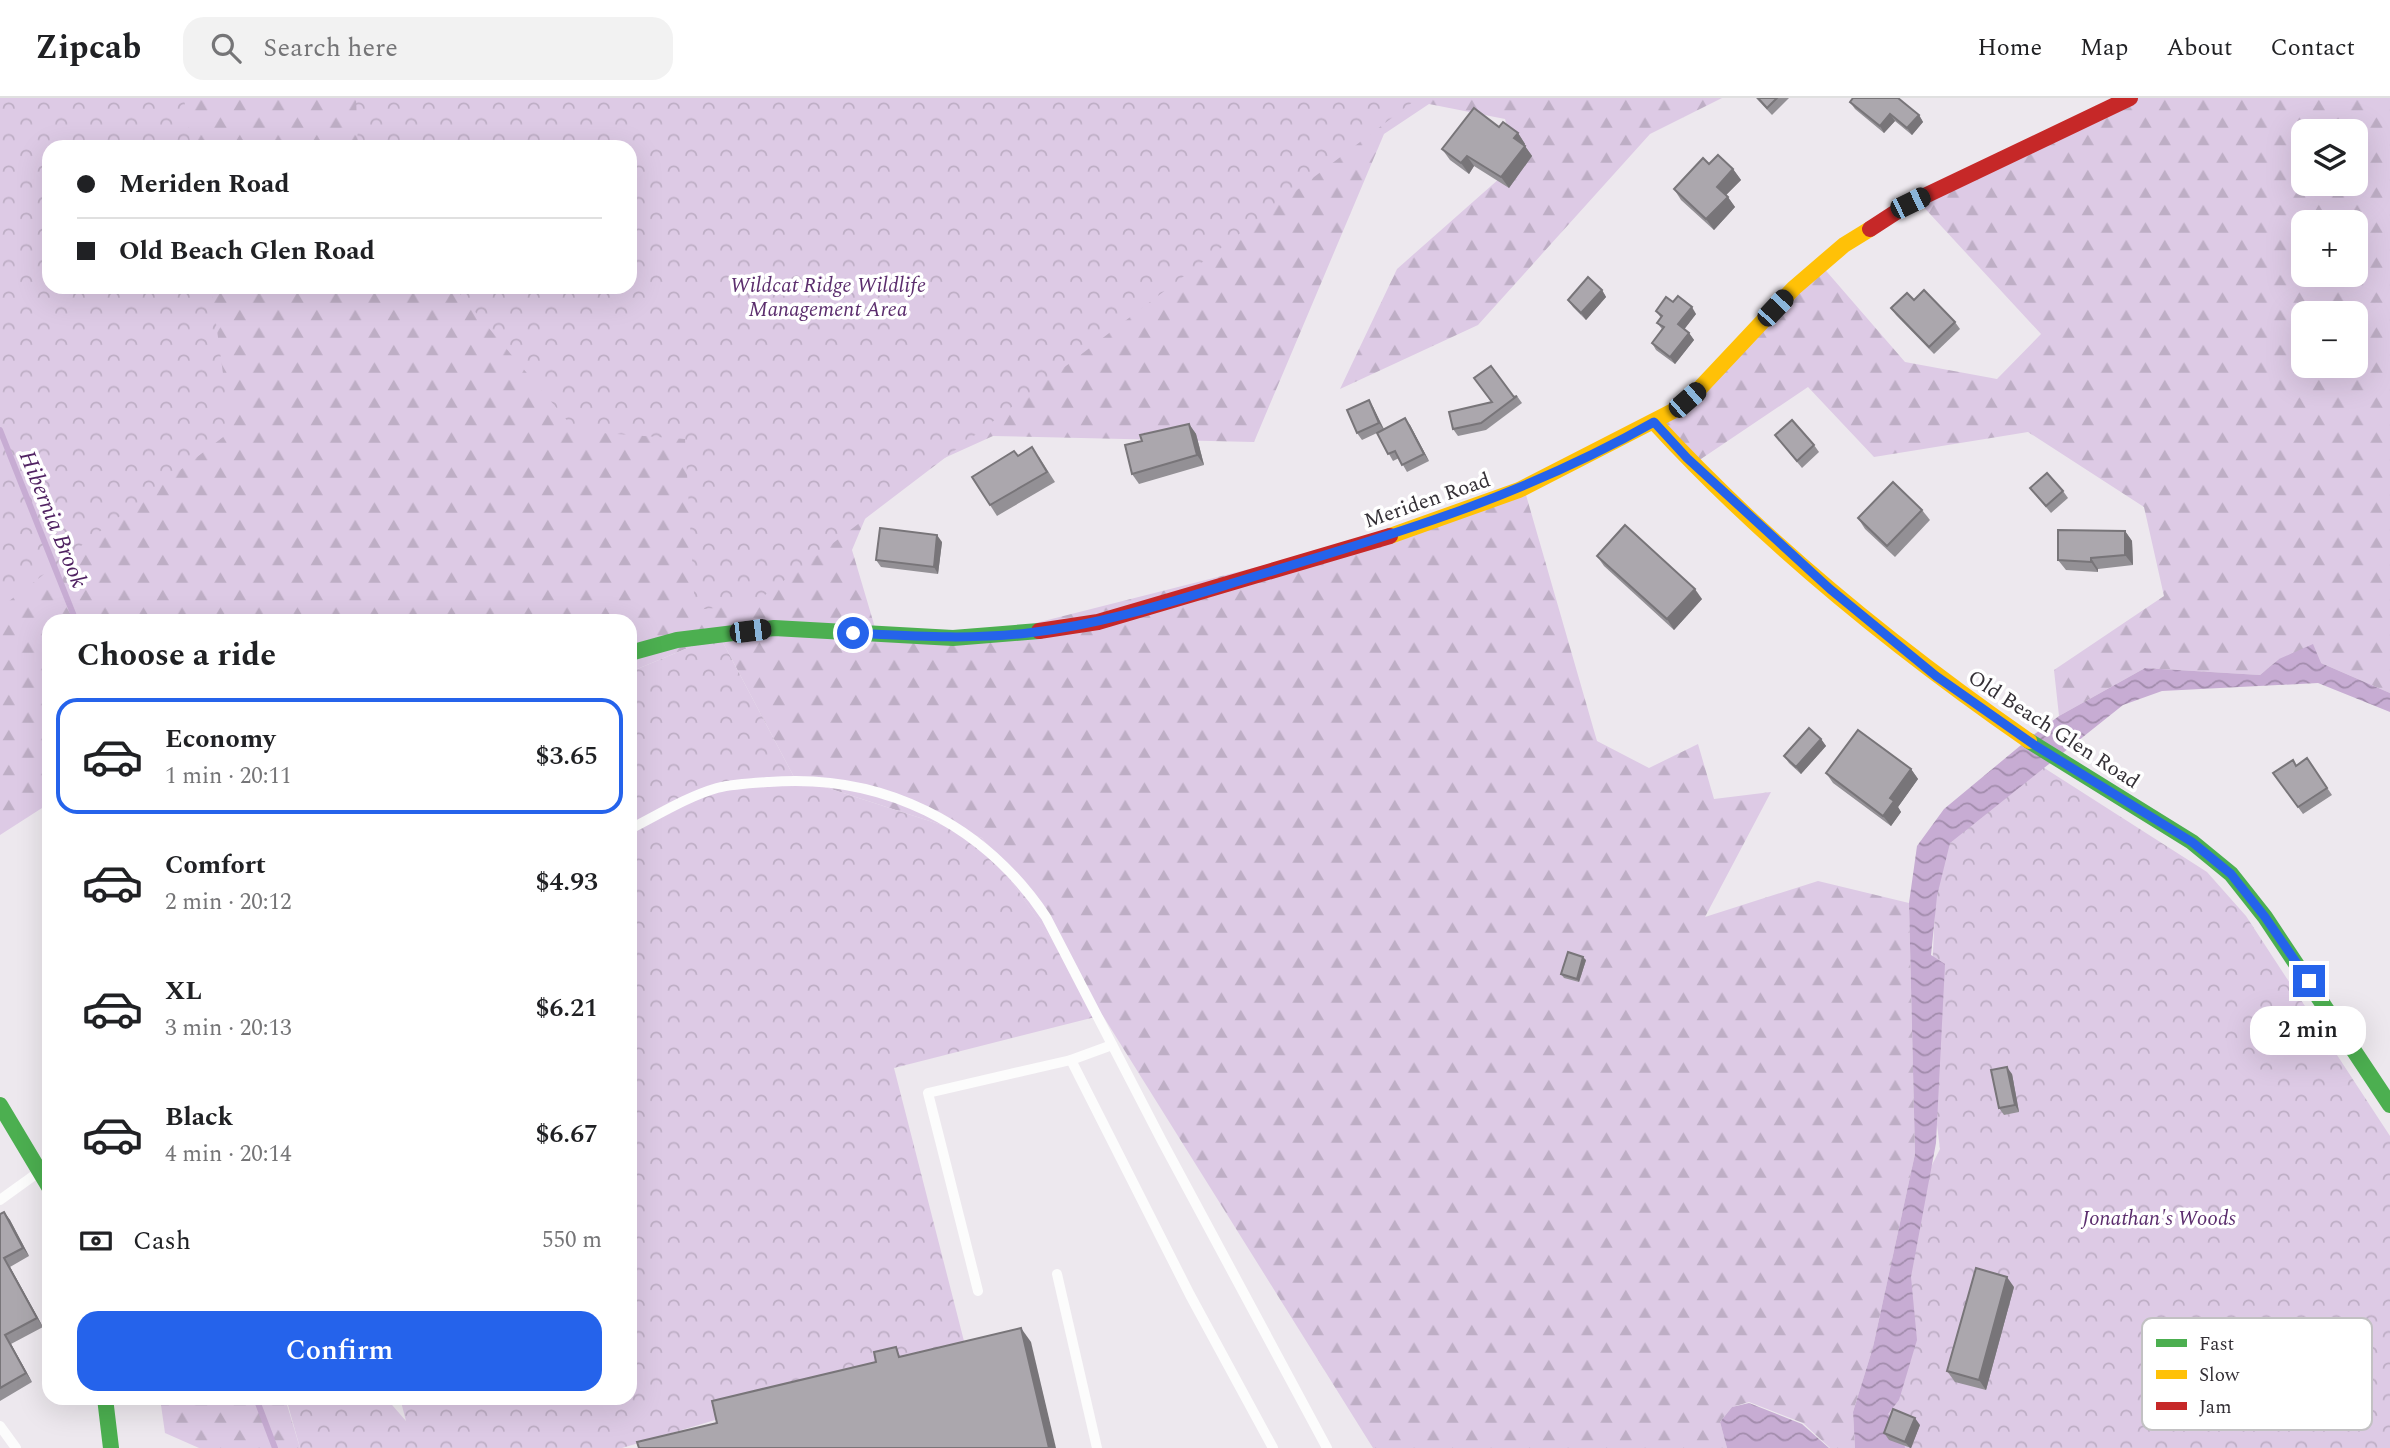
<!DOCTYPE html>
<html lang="en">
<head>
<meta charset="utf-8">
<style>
  :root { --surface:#fff; --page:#f2f2f2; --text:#202124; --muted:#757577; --line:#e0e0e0; --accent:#2563eb }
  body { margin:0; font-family:Spectral,serif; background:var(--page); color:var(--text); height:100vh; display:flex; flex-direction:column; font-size:26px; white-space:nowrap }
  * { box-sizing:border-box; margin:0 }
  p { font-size:23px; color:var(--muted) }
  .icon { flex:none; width:38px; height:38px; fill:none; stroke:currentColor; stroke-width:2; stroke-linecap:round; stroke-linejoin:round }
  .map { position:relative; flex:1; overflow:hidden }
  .panel { position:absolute; left:42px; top:516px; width:595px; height:791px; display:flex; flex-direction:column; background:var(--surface); border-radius:21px; box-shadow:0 7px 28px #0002 }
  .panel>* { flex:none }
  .top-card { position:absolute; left:42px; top:42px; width:595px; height:154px; border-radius:21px; box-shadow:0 7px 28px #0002; display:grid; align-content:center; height:154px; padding:0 35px; background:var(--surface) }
  .buttons { position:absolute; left:2291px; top:21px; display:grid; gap:14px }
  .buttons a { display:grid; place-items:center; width:77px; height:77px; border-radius:14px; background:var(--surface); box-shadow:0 7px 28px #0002; font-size:35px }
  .end { position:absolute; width:32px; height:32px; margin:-16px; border:9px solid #2563eb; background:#fff; box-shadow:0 0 0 4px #fff }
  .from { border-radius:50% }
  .bubble { position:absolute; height:49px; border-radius:21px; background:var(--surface); box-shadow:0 7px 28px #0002; font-size:23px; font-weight:600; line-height:49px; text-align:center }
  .car { position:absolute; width:21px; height:42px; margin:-21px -10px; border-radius:9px; box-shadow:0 0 5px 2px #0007; background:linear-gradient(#222 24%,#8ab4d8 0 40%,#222 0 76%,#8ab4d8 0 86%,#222 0) }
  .top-card b { display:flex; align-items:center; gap:24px; height:66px; font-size:26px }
  .top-card b+b { border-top:2px solid var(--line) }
  .top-card i { width:18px; height:18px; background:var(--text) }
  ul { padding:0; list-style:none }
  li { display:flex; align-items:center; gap:21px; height:116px; margin:0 14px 10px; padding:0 21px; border:4px solid transparent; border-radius:21px }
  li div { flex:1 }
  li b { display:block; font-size:26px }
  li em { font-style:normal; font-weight:600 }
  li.on { border-color:var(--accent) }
  li>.icon { width:63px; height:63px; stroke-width:1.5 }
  h2 { padding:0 35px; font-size:32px; line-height:84px }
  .pay { display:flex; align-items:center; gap:18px; height:77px; padding:0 35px; font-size:26px }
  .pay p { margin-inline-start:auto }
  .primary-button { display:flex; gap:14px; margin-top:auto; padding:14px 35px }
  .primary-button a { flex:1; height:80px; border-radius:21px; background:var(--accent); color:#fff; font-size:28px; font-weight:600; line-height:80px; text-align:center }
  header { display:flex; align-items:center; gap:42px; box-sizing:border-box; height:98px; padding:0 35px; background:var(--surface); border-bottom:2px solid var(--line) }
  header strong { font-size:33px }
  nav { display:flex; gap:38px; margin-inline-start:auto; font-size:24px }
  .search { width:490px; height:63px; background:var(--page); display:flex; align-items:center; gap:18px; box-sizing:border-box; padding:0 24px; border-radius:21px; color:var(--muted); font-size:26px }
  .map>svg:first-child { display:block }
  .forest { fill:url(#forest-firs); fill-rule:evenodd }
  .park { fill:url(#park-crowns) }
  .water { fill:url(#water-waves) }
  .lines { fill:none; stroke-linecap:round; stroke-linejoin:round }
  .stream { stroke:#c7acd3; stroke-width:6 }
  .lane { stroke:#fcfcfc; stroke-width:10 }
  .fast { stroke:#4caf50; stroke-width:16 }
  .slow { stroke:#ffc107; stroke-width:16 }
  .jam { stroke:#c62828; stroke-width:16 }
  .wall { fill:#939095 }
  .shaded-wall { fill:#787579 }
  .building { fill:#aba7ad; stroke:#787579; stroke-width:2 }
  .route { stroke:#2563eb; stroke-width:9 }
  .labels { text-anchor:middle; stroke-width:7; stroke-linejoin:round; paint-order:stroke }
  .park-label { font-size:21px; font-style:italic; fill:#5b2d6d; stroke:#fff }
  .street-label { font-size:21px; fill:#343036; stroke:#fff }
  .water-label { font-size:23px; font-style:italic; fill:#502262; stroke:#fff }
  .key { fill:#fff; stroke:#c2c1c3; stroke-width:2 }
  .key-label { font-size:19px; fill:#343036 }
</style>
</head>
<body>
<header>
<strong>Zipcab</strong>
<div class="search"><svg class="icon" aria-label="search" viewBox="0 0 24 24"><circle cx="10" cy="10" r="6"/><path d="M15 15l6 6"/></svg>Search here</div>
<nav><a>Home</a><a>Map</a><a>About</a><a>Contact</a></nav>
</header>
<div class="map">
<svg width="2390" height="1350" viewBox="0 0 2390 1350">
  <defs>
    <pattern id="forest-firs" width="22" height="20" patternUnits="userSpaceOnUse" patternTransform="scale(1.75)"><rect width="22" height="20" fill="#ddcae5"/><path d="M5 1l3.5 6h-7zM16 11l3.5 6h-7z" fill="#beaec5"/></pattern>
    <pattern id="park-crowns" width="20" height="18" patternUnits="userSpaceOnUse" patternTransform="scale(1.75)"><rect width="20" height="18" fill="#ddcae5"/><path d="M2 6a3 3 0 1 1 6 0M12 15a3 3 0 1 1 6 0" fill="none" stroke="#beaec5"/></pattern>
    <pattern id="water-waves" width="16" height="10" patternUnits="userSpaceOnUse" patternTransform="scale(1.75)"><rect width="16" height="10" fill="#c7acd3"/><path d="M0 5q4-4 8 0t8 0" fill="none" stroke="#a28cac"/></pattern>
  </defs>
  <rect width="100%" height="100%" fill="#ede8ee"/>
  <g class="forest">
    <path d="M 0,0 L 1722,0 L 1650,36 L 1478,227 L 1340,291 L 1397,171 L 1517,65 L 1505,21 L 1429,6 L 1384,36 L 1254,344 L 993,338 L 878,390 L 852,452 L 876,533 L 1004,533 L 1356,444 L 1524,390 L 1597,643 L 1649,670 L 1698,646 L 1714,701 L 1771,694 L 1705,819 L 1818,783 L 1909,805 L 1915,1056 L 1873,1249 L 1853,1314 L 1855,1350 L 1830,1350 L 1803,1325 L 1749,1304 L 1732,1309 L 1720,1324 L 1727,1350 L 1373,1350 L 1103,918 L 982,740 L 794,679 L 719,537 L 630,574 L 630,523 L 49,523 L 49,720 L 42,710 L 0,737 ZM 49,49 L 630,49 L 630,189 L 49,189 Z"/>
    <path d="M 2133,0 L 2390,0 L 2390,595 L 2321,565 L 2279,561 L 2260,577 L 2145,570 L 2059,618 L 2054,572 L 2164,498 L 2144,409 L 2028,334 L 1874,359 L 1808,289 L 1695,365 L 1661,323 L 1821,167 L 1905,264 L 1997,281 L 2041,236 L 1918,103 ZM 2303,33 L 2356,33 L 2356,86 L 2303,86 ZM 2303,124 L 2356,124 L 2356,177 L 2303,177 ZM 2303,215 L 2356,215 L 2356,268 L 2303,268 Z"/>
    <path d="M 160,1300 L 285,1300 L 300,1350 L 199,1350 L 165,1335 Z"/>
  </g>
  <g class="park">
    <path d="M 0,0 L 184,0 L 191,49 L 49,49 L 49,189 L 211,189 L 231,333 L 0,510 Z"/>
    <path d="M 356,0 L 1418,0 L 753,506 L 695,512 L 685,341 L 576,333 L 454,189 L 630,189 L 630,49 L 358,49 Z"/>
    <path d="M 719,537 L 794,679 L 982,740 L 1103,917 L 894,970 L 965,1247 L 622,1350 L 300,1350 L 286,1300 L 386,1300 L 406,1323 L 400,1300 L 630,1300 L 630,574 Z"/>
    <path d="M 2024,657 L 2207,774 L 2246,818 L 2390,1038 L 2390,1350 L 1880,1350 L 1917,1097 L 1940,1051 L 1928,956 L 1937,771 L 1964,714 Z"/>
  </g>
  <g class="water">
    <path d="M 2313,546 L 2321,565 L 2390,595 L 2390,614 L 2318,585 L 2162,593 L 2123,607 L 1950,745 L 1937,798 L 1931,857 L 1945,866 L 1936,1045 L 1911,1179 L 1917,1242 L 1899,1302 L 1888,1316 L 1902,1331 L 1905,1350 L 1855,1350 L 1853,1314 L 1873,1249 L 1915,1056 L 1909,805 L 1917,748 L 1944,711 L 2032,638 L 2059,618 L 2145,570 L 2260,577 L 2279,561 Z"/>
    <path d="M 1749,1305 L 1802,1326 L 1829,1350 L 1727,1350 L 1720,1324 L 1732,1309 Z"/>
  </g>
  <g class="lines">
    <g class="stream">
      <path d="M 0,332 L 76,523"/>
      <path d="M 256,1300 L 275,1350"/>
    </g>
    <g class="lane">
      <path d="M 630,731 C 658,717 686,699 717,690 C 733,686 752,685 769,684 C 882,675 983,725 1046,819 L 1162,1043 L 1327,1350"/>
      <path d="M 1112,947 L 1071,962 L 1190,1197 L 1273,1350"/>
      <path d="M 0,1102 L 36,1076"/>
      <path d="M 1057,1176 L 1097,1350"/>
      <path d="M 978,1193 L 928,995 L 1071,962"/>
      <path d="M 0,1328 L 16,1350"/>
    </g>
    <g class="fast">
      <path d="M 630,555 L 677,542 L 774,530 L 953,540 L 1039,533"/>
      <path d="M 2029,643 L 2192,744 L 2231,776 L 2265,819 L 2390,1007"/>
      <path d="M 0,1007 L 49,1089"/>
      <path d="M 105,1300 L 111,1350"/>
    </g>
    <g class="slow">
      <path d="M 1654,324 C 1765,445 1895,550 2029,643"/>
      <path d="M 1390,438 L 1519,392 L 1673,313 L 1701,289 L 1794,190 L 1844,147 L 1870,131"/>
    </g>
    <g class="jam">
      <path d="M 1870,131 L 1910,105 L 2130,0"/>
      <path d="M 1039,533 L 1098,524 L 1390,438"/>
    </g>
  </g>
  <g class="wall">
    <path d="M 1756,0 L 1789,0 L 1772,17 Z"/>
    <path d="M 1850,4 L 1919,17 L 1923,24 L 1912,37 L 1895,23 L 1884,35 L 1855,11 Z"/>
    <path d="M 1499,29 L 1518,35 L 1525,46 L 1524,47 L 1532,58 L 1509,90 L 1474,68 L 1469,76 L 1450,62 L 1442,51 Z"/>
    <path d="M 1709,66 L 1733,71 L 1741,82 L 1726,97 L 1735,109 L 1714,132 L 1681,102 L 1674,91 Z"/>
    <path d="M 1602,192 L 1606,199 L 1586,222 L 1573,209 L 1568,202 Z"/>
    <path d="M 1673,204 L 1696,216 L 1684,231 L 1689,235 L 1694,242 L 1675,266 L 1656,252 L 1652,245 L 1662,231 L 1657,225 L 1661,220 L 1656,213 Z"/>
    <path d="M 1891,210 L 1955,224 L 1960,231 L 1934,256 L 1896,217 Z"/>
    <path d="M 1517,298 L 1522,305 L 1486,332 L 1458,338 L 1453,331 Z"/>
    <path d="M 1373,309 L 1384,331 L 1410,327 L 1429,363 L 1407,374 L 1399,360 L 1393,363 L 1377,335 L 1362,342 L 1357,335 Z"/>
    <path d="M 1189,326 L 1196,336 L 1204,367 L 1139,386 L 1132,376 L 1142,343 Z"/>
    <path d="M 1775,337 L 1814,347 L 1819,354 L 1802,370 Z"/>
    <path d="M 1018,358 L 1039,359 L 1055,384 L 997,418 L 990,407 Z"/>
    <path d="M 2030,390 L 2063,393 L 2068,400 L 2051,415 Z"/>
    <path d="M 1922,412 L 1930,422 L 1895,459 L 1865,431 L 1858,420 Z"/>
    <path d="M 2125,433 L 2132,443 L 2133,467 L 2098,471 L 2098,474 L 2066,472 L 2058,462 Z"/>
    <path d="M 942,444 L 938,476 L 881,469 L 876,462 Z"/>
    <path d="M 1597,458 L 1702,501 L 1674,532 L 1604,468 Z"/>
    <path d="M 1821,641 L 1826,648 L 1801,676 L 1789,665 L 1784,658 Z"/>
    <path d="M 2307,660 L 2332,697 L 2303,716 L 2273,675 L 2296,668 Z"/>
    <path d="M 1911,671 L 1918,681 L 1898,709 L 1901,714 L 1891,728 L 1833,685 L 1826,675 Z"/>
    <path d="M 1586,862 L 1579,884 L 1564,880 L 1561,876 Z"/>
    <path d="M 2012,976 L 2019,1014 L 2004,1017 L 1999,1010 Z"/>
    <path d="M 4,1114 L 10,1122 L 29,1158 L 10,1169 L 43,1229 L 11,1246 L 32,1284 L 0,1303 L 0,1116 Z"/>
    <path d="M 2014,1189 L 1986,1292 L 1955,1284 L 1947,1273 Z"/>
    <path d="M 1920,1327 L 1911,1350 L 1889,1342 L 1884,1335 Z"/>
  </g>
  <g class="shaded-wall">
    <path d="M 1890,16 L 1895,23 L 1884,35 L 1880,28 Z"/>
    <path d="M 1919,17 L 1923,24 L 1912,37 L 1907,30 Z"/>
    <path d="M 1518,35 L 1525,46 L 1522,50 L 1514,40 Z"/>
    <path d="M 1525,48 L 1532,58 L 1509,90 L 1501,79 Z"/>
    <path d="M 1467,58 L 1474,68 L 1469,76 L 1461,65 Z"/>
    <path d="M 1733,71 L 1741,82 L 1724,99 L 1717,89 Z"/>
    <path d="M 1728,99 L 1735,109 L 1714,132 L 1706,121 Z"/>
    <path d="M 1602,192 L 1606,199 L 1586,222 L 1581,215 Z"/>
    <path d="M 1692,209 L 1696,216 L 1683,233 L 1678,226 Z"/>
    <path d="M 1689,235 L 1694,242 L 1675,266 L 1670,259 Z"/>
    <path d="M 1369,302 L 1373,309 L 1384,332 L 1379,325 Z"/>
    <path d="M 1405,320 L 1410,327 L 1429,363 L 1424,356 Z"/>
    <path d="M 1189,326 L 1196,336 L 1204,367 L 1197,357 Z"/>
    <path d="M 2125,433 L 2132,443 L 2133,467 L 2125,457 Z"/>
    <path d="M 937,437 L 942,444 L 938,476 L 934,469 Z"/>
    <path d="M 2091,460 L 2098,471 L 2098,474 L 2091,464 Z"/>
    <path d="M 1695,491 L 1702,501 L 1674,532 L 1667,521 Z"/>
    <path d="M 1821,641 L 1826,648 L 1801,676 L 1796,669 Z"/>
    <path d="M 1911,671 L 1918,681 L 1898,709 L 1901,714 L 1891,728 L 1883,718 L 1890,700 Z"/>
    <path d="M 1583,859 L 1586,862 L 1579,884 L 1577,881 Z"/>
    <path d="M 2007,969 L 2012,976 L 2019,1014 L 2015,1007 Z"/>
    <path d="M 4,1114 L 10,1122 L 29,1158 L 23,1150 Z"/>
    <path d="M 4,1160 L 10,1169 L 43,1229 L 37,1220 Z"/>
    <path d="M 2007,1179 L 2014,1189 L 1986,1292 L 1979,1282 Z"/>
    <path d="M 1021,1230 L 1031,1244 L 1056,1350 L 1049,1350 Z"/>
    <path d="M 5,1237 L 11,1246 L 32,1284 L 26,1275 Z"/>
    <path d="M 1915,1320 L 1920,1327 L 1911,1350 L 1910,1350 L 1905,1344 Z"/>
  </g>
  <g class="building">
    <path d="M 1758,0 L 1777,0 L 1767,10 Z"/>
    <path d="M 1853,0 L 1898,0 L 1919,17 L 1907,30 L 1890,16 L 1880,28 L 1850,4 Z"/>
    <path d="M 1474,10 L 1499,29 L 1503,24 L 1518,35 L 1514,40 L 1525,48 L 1501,79 L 1467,58 L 1461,65 L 1442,51 Z"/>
    <path d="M 1718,57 L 1733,71 L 1717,89 L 1728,99 L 1706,121 L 1674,91 L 1703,60 L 1709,66 Z"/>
    <path d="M 1588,179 L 1602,192 L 1581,215 L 1568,202 Z"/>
    <path d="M 1924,192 L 1955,224 L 1929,249 L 1891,210 L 1907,195 L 1914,202 Z"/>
    <path d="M 1678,198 L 1692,209 L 1678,226 L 1689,235 L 1670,259 L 1652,245 L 1664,229 L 1657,225 L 1662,218 L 1656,213 L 1666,199 L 1673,204 Z"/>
    <path d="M 1491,268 L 1514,299 L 1517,298 L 1481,325 L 1453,331 L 1449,314 L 1492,304 L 1474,280 Z"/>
    <path d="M 1369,302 L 1379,325 L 1357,335 L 1347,312 Z"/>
    <path d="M 1405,320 L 1424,356 L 1402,367 L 1395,353 L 1388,356 L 1377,335 Z"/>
    <path d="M 1792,322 L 1814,347 L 1797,363 L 1775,337 Z"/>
    <path d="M 1189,326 L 1197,357 L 1132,376 L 1125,347 L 1142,343 L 1140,337 Z"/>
    <path d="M 1032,349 L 1047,374 L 990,407 L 972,379 L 1014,353 L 1018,358 Z"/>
    <path d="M 2047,375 L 2063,393 L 2046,408 L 2030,390 Z"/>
    <path d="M 1893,384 L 1922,412 L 1887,448 L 1858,420 Z"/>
    <path d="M 1625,427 L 1695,491 L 1667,521 L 1597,458 Z"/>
    <path d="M 880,430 L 937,437 L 934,469 L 876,462 Z"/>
    <path d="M 2058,432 L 2125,433 L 2125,457 L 2091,460 L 2091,464 L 2058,462 Z"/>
    <path d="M 1809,630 L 1821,641 L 1796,669 L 1784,658 Z"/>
    <path d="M 1858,632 L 1911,671 L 1890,700 L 1894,703 L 1883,718 L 1826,675 Z"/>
    <path d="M 2307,660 L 2327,690 L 2298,709 L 2273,675 L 2293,662 L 2296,668 Z"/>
    <path d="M 1568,854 L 1583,859 L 1577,881 L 1561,876 Z"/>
    <path d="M 2007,969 L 2015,1007 L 1999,1010 L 1991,972 Z"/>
    <path d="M 4,1114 L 23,1150 L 4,1160 L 37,1220 L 5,1237 L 26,1275 L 0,1290 L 0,1116 Z"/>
    <path d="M 1976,1170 L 2007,1179 L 1979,1282 L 1947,1273 Z"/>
    <path d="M 1021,1230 L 1049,1350 L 639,1350 L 637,1344 L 717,1325 L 712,1303 L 876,1264 L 874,1254 L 896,1249 L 899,1259 Z"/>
    <path d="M 1893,1311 L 1915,1320 L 1905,1344 L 1884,1335 Z"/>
  </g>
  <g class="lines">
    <path class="route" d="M 853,535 C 912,538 970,542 1028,535 C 1108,526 1183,500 1259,477 C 1400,435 1525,397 1654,324 L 1687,360 L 1830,491 L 1936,578 L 2033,646 L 2192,744 L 2231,776 L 2265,819 L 2309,883"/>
  </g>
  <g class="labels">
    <g class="park-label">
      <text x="828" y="194">Wildcat Ridge Wildlife<tspan x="828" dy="24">Management Area</tspan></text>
      <text x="2159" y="1127">Jonathan's Woods</text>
    </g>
    <g class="street-label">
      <text transform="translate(1427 402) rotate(-19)" y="7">Meriden Road</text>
      <text transform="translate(2054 631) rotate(33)" y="7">Old Beach Glen Road</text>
    </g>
    <g class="water-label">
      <text transform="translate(54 421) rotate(68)" y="8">Hibernia Brook</text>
    </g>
  </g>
  <rect x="2142" y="1220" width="230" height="112" rx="10" class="key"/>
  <rect x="2156" y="1241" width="31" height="8" fill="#4caf50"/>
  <rect x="2156" y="1272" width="31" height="9" fill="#ffc107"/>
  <rect x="2156" y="1304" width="31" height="8" fill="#c62828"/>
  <g class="key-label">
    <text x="2199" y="1252">Fast</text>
    <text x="2199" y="1283">Slow</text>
    <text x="2199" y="1315">Jam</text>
  </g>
</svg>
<div class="buttons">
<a><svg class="icon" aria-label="layers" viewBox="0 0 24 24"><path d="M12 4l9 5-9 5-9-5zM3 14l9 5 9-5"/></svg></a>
<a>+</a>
<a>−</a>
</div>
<i class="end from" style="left:853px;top:535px"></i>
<i class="end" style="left:2309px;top:883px"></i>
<div class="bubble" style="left:2250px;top:908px;width:116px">2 min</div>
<i class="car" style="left:1910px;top:105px;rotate:64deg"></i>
<i class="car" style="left:1775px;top:210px;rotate:43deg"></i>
<i class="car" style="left:1687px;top:302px;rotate:49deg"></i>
<i class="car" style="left:750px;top:533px;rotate:83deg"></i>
<div class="top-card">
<b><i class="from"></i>Meriden Road</b>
<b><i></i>Old Beach Glen Road</b>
</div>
<section class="panel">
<h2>Choose a ride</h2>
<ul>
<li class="on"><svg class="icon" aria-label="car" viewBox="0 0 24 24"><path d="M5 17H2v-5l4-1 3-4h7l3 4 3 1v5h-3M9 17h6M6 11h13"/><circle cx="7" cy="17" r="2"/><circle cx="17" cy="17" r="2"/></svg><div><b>Economy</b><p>1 min · 20:11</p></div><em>$3.65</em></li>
<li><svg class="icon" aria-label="car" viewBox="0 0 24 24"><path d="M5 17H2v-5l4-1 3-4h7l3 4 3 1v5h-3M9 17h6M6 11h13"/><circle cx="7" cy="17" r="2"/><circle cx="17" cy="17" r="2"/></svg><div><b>Comfort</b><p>2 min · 20:12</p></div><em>$4.93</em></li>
<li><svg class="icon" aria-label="car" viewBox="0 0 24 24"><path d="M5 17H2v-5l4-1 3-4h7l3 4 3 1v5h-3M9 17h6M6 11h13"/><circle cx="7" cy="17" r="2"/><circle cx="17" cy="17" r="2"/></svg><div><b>XL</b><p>3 min · 20:13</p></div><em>$6.21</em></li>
<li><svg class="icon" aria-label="car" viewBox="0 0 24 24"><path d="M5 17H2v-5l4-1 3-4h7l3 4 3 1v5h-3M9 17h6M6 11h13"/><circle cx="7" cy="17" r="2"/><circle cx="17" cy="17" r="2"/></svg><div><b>Black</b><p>4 min · 20:14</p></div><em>$6.67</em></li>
</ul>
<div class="pay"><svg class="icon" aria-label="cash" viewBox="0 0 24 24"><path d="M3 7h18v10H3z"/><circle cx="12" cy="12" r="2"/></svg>Cash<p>550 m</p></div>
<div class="primary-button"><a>Confirm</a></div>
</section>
</div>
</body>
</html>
